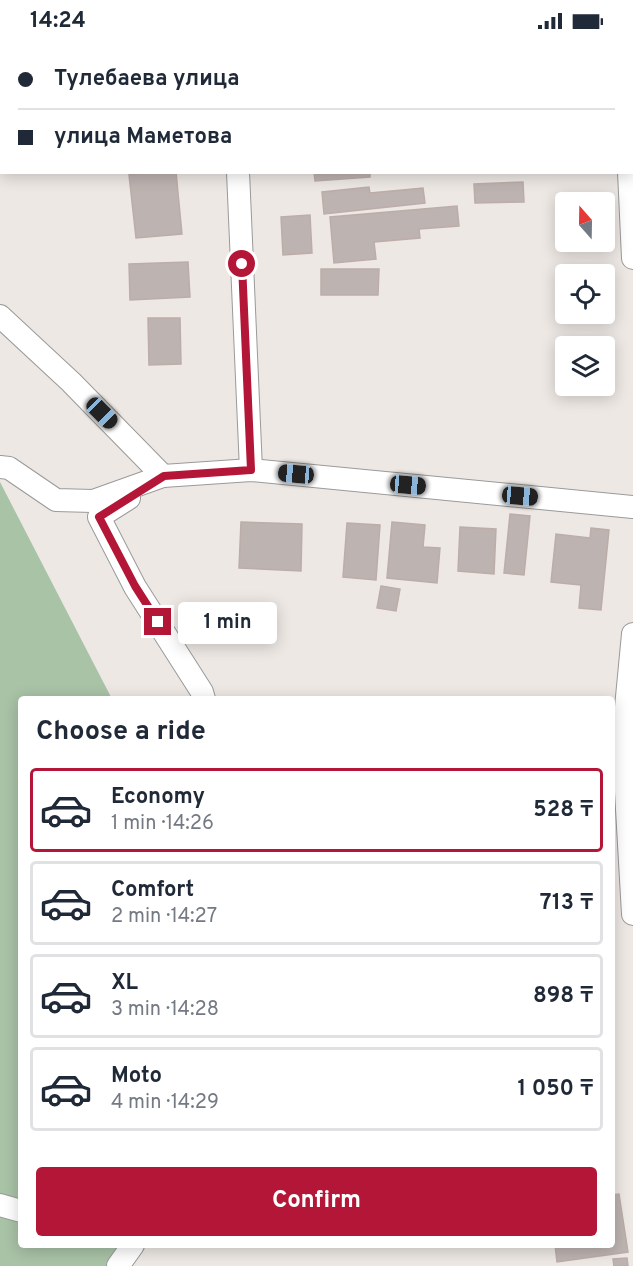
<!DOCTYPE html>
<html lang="en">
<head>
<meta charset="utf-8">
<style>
  :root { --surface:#fff; --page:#f2f2f3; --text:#1f2937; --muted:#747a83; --line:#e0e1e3; --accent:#b41637 }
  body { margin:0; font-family:Overpass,sans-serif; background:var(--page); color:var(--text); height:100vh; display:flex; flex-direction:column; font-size:22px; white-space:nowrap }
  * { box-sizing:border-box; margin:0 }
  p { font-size:20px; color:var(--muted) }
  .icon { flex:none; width:33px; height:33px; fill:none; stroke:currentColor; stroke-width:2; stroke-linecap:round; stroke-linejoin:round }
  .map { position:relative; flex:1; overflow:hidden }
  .panel { position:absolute; left:18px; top:654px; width:597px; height:552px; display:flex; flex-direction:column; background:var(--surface); border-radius:6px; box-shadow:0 3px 15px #0003 }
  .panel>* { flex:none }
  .hud { position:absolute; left:0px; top:0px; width:633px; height:132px; box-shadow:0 3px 15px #0003; display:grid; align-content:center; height:132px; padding:0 18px; background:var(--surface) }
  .needle { width:39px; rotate:340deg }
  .tools { position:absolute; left:555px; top:150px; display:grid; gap:12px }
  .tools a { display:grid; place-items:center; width:60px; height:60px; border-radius:6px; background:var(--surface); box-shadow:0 3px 15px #0003; font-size:30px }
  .end { position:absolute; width:27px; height:27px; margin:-14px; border:8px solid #b41637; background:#fff; box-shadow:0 0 0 3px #fff }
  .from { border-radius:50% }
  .bubble { position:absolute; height:42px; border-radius:6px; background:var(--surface); box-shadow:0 3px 15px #0003; font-size:20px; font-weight:700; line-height:42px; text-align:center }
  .car { position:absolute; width:18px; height:36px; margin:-18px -9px; border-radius:8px; box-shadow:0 0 4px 2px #0007; background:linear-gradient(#222 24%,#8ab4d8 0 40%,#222 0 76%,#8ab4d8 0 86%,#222 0) }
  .hud b { display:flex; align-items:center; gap:21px; height:57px; font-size:22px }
  .hud b+b { border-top:2px solid var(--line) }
  .hud i { width:15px; height:15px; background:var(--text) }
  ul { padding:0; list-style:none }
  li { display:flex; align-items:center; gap:18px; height:84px; margin:0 12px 9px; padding:0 6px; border:3px solid var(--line); border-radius:6px }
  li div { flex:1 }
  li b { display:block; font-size:22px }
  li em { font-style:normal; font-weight:700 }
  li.selected { border-color:var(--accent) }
  li>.icon { width:54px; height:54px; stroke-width:1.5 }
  h2 { padding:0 18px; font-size:27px; line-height:72px }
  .primary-button { display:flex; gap:12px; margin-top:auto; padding:12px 18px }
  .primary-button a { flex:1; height:69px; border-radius:6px; background:var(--accent); color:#fff; font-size:24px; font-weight:700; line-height:69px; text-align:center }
  .status { display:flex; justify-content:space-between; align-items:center; height:42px; padding:0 30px; background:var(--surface); direction:ltr }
  .status svg { height:16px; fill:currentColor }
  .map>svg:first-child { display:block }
  .cemetery { fill:#a9c3a7 }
  .building { fill:#bdb3b1; stroke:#bdada8; stroke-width:1.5 }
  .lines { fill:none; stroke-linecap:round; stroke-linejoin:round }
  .minor-casing { stroke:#9a9a9a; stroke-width:24 }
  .minor { stroke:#fff; stroke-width:22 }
  .route { stroke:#b41637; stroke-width:8 }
</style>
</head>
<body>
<div class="status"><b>14:24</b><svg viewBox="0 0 49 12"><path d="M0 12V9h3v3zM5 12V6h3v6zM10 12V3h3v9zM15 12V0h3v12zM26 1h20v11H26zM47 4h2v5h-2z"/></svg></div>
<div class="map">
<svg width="633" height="1224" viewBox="0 0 633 1224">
  <rect width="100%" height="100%" fill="#ede8e4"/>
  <path class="cemetery" d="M 0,440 L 112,657 L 21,657 L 21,1203 L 127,1203 L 108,1224 L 0,1224 Z"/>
  <g class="building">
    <path d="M 150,130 L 176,130 L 182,192 L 136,196 L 129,133 Z"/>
    <path d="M 314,130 L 370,130 L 370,135 L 315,139 Z"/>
    <path d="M 523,140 L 524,160 L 475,161 L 474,142 Z"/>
    <path d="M 369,145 L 370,151 L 423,146 L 425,161 L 324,172 L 322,150 Z"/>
    <path d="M 457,164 L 459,184 L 419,187 L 420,196 L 374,200 L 376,217 L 334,221 L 330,175 Z"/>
    <path d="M 310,173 L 312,211 L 283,213 L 281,175 Z"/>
    <path d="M 188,220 L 190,255 L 130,258 L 129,222 Z"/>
    <path d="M 321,227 L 379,227 L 378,253 L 321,253 Z"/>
    <path d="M 148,276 L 180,276 L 181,322 L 149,323 Z"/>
    <path d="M 510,472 L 530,474 L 524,533 L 504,531 Z"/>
    <path d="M 241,480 L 302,482 L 301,529 L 239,526 Z"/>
    <path d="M 392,480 L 425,483 L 423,505 L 440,506 L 437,541 L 387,536 Z"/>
    <path d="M 347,481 L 380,483 L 376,538 L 343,535 Z"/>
    <path d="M 460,485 L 496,487 L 494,532 L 458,529 Z"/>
    <path d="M 591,486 L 609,488 L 601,568 L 579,566 L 581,543 L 551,540 L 556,492 L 590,496 Z"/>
    <path d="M 381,544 L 400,547 L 396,569 L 377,566 Z"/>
    <path d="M 619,1152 L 628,1210 L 557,1220 L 555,1203 L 612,1203 L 612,1153 Z"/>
    <path d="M 627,1216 L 628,1224 L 614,1224 L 613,1217 Z"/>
  </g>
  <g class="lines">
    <defs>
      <g id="minor">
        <path d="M 232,0 L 232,2"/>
        <path d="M 615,0 L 615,2"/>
        <path d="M 238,130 L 251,428"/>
        <path d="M 629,130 L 633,216"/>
        <path d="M 0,274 L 71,340 L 163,434"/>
        <path d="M 0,425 L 9,426 L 56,458 L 93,459 L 163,434 L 251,428 L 633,465"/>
        <path d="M 129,456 L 99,475 L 135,545 L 202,650 L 204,657"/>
        <path d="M 633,592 L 623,697 L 633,872"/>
        <path d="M 0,1163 L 21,1169"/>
        <path d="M 118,1224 L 133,1203"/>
      </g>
    </defs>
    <use href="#minor" class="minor-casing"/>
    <use href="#minor" class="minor"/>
  </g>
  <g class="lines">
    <path class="route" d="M 158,580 L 135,544 L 99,475 L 164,434 L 251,428 L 242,222"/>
  </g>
</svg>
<div class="tools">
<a><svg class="needle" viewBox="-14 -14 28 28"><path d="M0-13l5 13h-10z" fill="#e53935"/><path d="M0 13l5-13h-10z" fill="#747a83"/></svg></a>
<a><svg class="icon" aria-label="locate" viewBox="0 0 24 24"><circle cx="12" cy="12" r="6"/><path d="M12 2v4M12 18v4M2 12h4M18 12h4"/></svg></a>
<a><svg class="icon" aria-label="layers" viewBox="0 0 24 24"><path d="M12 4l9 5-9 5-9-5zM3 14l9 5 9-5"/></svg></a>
</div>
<i class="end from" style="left:242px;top:222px"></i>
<i class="end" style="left:158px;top:580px"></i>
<div class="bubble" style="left:178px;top:560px;width:99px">1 min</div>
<i class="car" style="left:102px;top:371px;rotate:135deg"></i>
<i class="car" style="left:296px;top:432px;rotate:275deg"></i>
<i class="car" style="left:408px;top:443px;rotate:95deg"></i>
<i class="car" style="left:520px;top:454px;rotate:95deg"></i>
<div class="hud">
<b><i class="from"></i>Тулебаева улица</b>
<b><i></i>улица Маметова</b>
</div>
<section class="panel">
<h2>Choose a ride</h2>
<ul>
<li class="selected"><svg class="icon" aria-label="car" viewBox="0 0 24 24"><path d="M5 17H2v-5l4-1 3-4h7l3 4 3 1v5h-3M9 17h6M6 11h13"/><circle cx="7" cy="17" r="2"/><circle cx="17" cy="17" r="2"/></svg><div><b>Economy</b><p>1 min · 14:26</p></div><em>528 ₸</em></li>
<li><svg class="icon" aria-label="car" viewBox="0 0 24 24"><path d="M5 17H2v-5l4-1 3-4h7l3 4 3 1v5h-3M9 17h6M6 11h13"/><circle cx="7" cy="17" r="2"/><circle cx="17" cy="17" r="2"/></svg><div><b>Comfort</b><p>2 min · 14:27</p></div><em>713 ₸</em></li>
<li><svg class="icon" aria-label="car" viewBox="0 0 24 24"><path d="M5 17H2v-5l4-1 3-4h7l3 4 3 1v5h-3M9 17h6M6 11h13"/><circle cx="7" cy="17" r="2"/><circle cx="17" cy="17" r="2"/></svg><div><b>XL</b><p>3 min · 14:28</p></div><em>898 ₸</em></li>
<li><svg class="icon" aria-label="car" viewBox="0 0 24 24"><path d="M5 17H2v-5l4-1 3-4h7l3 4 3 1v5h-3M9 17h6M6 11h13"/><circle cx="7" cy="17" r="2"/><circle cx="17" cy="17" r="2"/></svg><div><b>Moto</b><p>4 min · 14:29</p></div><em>1 050 ₸</em></li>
</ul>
<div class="primary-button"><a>Confirm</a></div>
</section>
</div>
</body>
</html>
